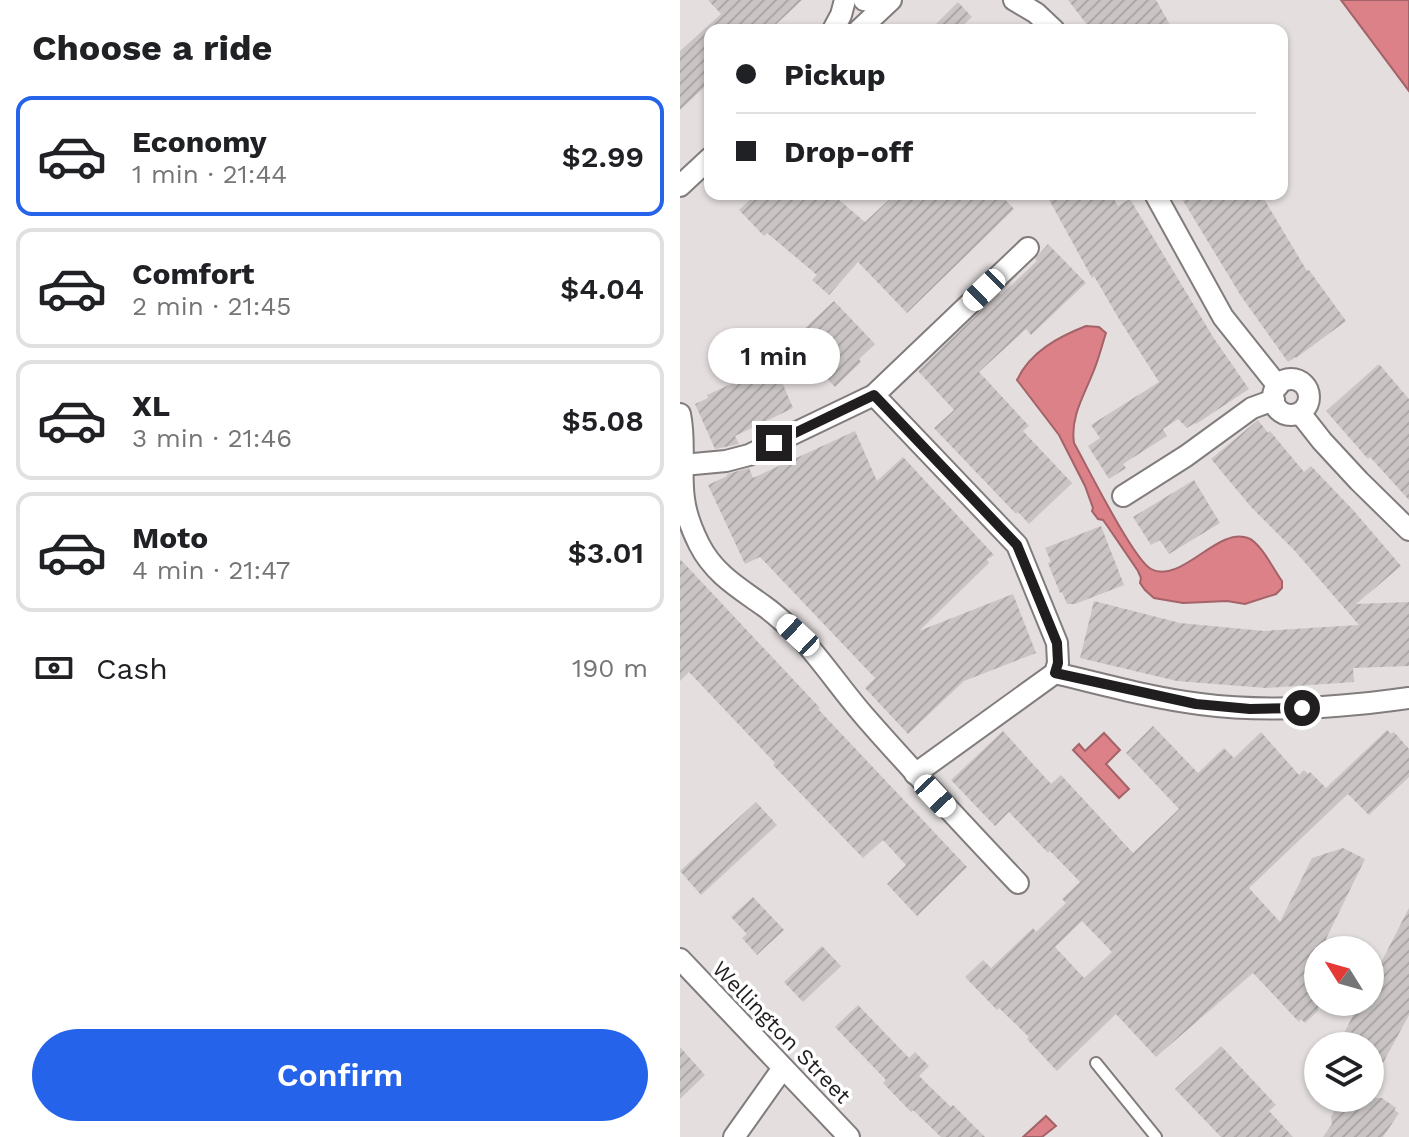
<!DOCTYPE html>
<html lang="en">
<head>
<meta charset="utf-8">
<style>
  :root { --surface:#fff; --page:#f2f2f2; --text:#202124; --muted:#757577; --line:#e0e0e0; --accent:#2563eb }
  body { margin:0; font-family:"Work Sans",sans-serif; background:var(--page); color:var(--text); height:100vh; display:flex; flex-direction:column; font-size:30px; white-space:nowrap }
  * { box-sizing:border-box; margin:0 }
  p { font-size:26px; color:var(--muted) }
  .icon { flex:none; width:44px; height:44px; fill:none; stroke:currentColor; stroke-width:2; stroke-linecap:round; stroke-linejoin:round }
  .map { position:relative; flex:1; overflow:hidden }
  .drawer { display:flex; flex-direction:column; background:var(--surface); width:680px }
  .drawer>* { flex:none }
  .guide { position:absolute; left:24px; top:24px; width:584px; height:176px; border-radius:16px; box-shadow:0 2px 6px #0004; display:grid; align-content:center; height:176px; padding:0 32px; background:var(--surface) }
  .needle { width:52px; rotate:307deg }
  .buttons { position:absolute; left:624px; top:936px; display:grid; gap:16px }
  .buttons a { display:grid; place-items:center; width:80px; height:80px; border-radius:50%; background:var(--surface); box-shadow:0 2px 6px #0004; font-size:40px }
  .end { position:absolute; width:36px; height:36px; margin:-18px; border:10px solid #211e1f; background:#fff; box-shadow:0 0 0 4px #fff }
  .from { border-radius:50% }
  .bubble { position:absolute; height:56px; border-radius:28px; background:var(--surface); box-shadow:0 2px 6px #0004; font-size:26px; font-weight:600; line-height:56px; text-align:center }
  .car { position:absolute; width:24px; height:48px; margin:-24px -12px; border-radius:10px; box-shadow:0 0 6px 2px #0007; background:linear-gradient(#fff 24%,#345 0 40%,#fff 0 76%,#345 0 86%,#fff 0) }
  .guide b { display:flex; align-items:center; gap:28px; height:76px; font-size:30px }
  .guide b+b { border-top:2px solid var(--line) }
  .guide i { width:20px; height:20px; background:var(--text) }
  ul { padding:0; list-style:none }
  li { display:flex; align-items:center; gap:24px; height:120px; margin:0 16px 12px; padding:0 16px; border:4px solid var(--line); border-radius:16px }
  li div { flex:1 }
  li b { display:block; font-size:30px }
  li em { font-style:normal; font-weight:600 }
  li.on { border-color:var(--accent) }
  li>.icon { width:72px; height:72px; stroke-width:1.5 }
  h2 { padding:0 32px; font-size:36px; line-height:96px }
  .pay { display:flex; align-items:center; gap:20px; height:88px; padding:0 32px; font-size:30px }
  .pay p { margin-inline-start:auto }
  .primary-button { display:flex; gap:16px; margin-top:auto; padding:16px 32px }
  .primary-button a { flex:1; height:92px; border-radius:48px; background:var(--accent); color:#fff; font-size:32px; font-weight:600; line-height:92px; text-align:center }
  main { display:flex; flex:1; min-height:0 }
  .map>svg:first-child { display:block }
  .water { fill:#db8187; stroke:#a36368; stroke-width:2 }
  .building { fill:url(#building-hatch); fill-rule:evenodd }
  .lines { fill:none; stroke-linecap:round; stroke-linejoin:round }
  .service-casing { stroke:#827c7c; stroke-width:14 }
  .minor-casing { stroke:#827c7c; stroke-width:24 }
  .service { stroke:#fff; stroke-width:10 }
  .minor { stroke:#fff; stroke-width:20 }
  .route { stroke:#211e1f; stroke-width:10 }
  .labels { text-anchor:middle; stroke-width:7; stroke-linejoin:round; paint-order:stroke }
  .street-label { font-size:22px; fill:#211e1f; stroke:#fff }
</style>
</head>
<body>
<main>
<section class="drawer">
<h2>Choose a ride</h2>
<ul>
<li class="on"><svg class="icon" aria-label="car" viewBox="0 0 24 24"><path d="M5 17H2v-5l4-1 3-4h7l3 4 3 1v5h-3M9 17h6M6 11h13"/><circle cx="7" cy="17" r="2"/><circle cx="17" cy="17" r="2"/></svg><div><b>Economy</b><p>1 min · 21:44</p></div><em>$2.99</em></li>
<li><svg class="icon" aria-label="car" viewBox="0 0 24 24"><path d="M5 17H2v-5l4-1 3-4h7l3 4 3 1v5h-3M9 17h6M6 11h13"/><circle cx="7" cy="17" r="2"/><circle cx="17" cy="17" r="2"/></svg><div><b>Comfort</b><p>2 min · 21:45</p></div><em>$4.04</em></li>
<li><svg class="icon" aria-label="car" viewBox="0 0 24 24"><path d="M5 17H2v-5l4-1 3-4h7l3 4 3 1v5h-3M9 17h6M6 11h13"/><circle cx="7" cy="17" r="2"/><circle cx="17" cy="17" r="2"/></svg><div><b>XL</b><p>3 min · 21:46</p></div><em>$5.08</em></li>
<li><svg class="icon" aria-label="car" viewBox="0 0 24 24"><path d="M5 17H2v-5l4-1 3-4h7l3 4 3 1v5h-3M9 17h6M6 11h13"/><circle cx="7" cy="17" r="2"/><circle cx="17" cy="17" r="2"/></svg><div><b>Moto</b><p>4 min · 21:47</p></div><em>$3.01</em></li>
</ul>
<div class="pay"><svg class="icon" aria-label="cash" viewBox="0 0 24 24"><path d="M3 7h18v10H3z"/><circle cx="12" cy="12" r="2"/></svg>Cash<p>190 m</p></div>
<div class="primary-button"><a>Confirm</a></div>
</section>
<div class="map">
<svg width="729" height="1137" viewBox="0 0 729 1137">
  <defs>
    <pattern id="building-hatch" width="6" height="6" patternUnits="userSpaceOnUse" patternTransform="scale(2)"><rect width="6" height="6" fill="#cac4c4"/><path d="M-1 1l2-2M0 6l6-6M5 7l2-2" fill="none" stroke="#ada8a8"/></pattern>
  </defs>
  <rect width="100%" height="100%" fill="#e4dede"/>
  <g class="water">
    <path d="M 661,0 L 729,0 L 729,91 Z"/>
    <path d="M 406,326 L 419,327 L 426,333 C 422,345 419,358 414,370 C 405,394 390,416 394,443 C 407,466 453,559 471,569 C 501,585 538,526 568,538 C 580,542 594,570 602,581 L 602,588 L 596,594 L 565,604 L 547,601 L 503,603 L 474,598 L 465,590 L 460,583 L 461,578 L 458,571 L 428,527 L 423,520 L 418,519 L 412,511 L 413,508 L 405,486 L 379,435 L 337,380 C 350,352 378,337 406,326 Z"/>
    <path d="M 424,733 L 440,750 L 426,764 L 449,789 L 439,798 L 393,750 L 399,744 L 405,751 Z"/>
    <path d="M 366,1116 L 376,1126 L 362,1137 L 343,1137 Z"/>
  </g>
  <g class="building">
    <path d="M 28,0 L 122,0 L 90,30 L 30,30 L 30,82 L 0,110 L 0,51 L 41,14 Z"/>
    <path d="M 388,0 L 476,0 L 493,30 L 411,30 Z"/>
    <path d="M 278,2 L 292,17 L 278,30 L 250,30 Z"/>
    <path d="M 76,194 L 152,194 L 185,222 L 215,194 L 320,194 L 334,209 L 227,313 L 178,262 L 149,295 L 132,280 L 137,275 L 87,233 L 84,236 L 59,210 Z"/>
    <path d="M 366,194 L 431,194 L 438,206 L 450,199 L 533,337 L 569,389 L 516,424 L 515,423 L 507,428 L 498,419 L 483,429 L 487,436 L 443,464 L 446,468 L 429,479 L 408,446 L 420,438 L 411,425 L 479,382 L 439,319 L 414,276 L 412,278 Z"/>
    <path d="M 499,194 L 581,194 L 627,271 L 629,270 L 666,321 L 616,358 L 615,357 L 608,362 L 561,296 Z"/>
    <path d="M 368,244 L 406,283 L 351,335 L 346,329 L 299,372 L 349,426 L 343,431 L 392,483 L 349,524 L 338,512 L 336,514 L 254,428 L 274,410 L 238,371 L 319,293 L 321,295 L 357,261 L 355,259 Z"/>
    <path d="M 154,301 L 195,344 L 179,359 L 181,362 L 155,387 L 111,341 Z"/>
    <path d="M 699,364 L 729,399 L 729,500 L 690,457 L 688,459 L 646,411 Z"/>
    <path d="M 96,368 L 113,408 L 55,436 L 59,444 L 35,449 L 15,404 L 28,398 L 27,395 L 82,370 L 83,374 Z"/>
    <path d="M 578,420 L 588,433 L 590,431 L 624,472 L 631,466 L 674,511 L 721,566 L 676,604 L 729,602 L 729,666 L 673,668 L 674,682 L 586,688 L 497,681 L 400,658 L 414,601 L 500,623 L 584,631 L 679,625 L 614,550 L 572,508 L 531,459 Z"/>
    <path d="M 175,431 L 197,481 L 223,457 L 314,555 L 307,559 L 309,563 L 239,631 L 333,594 L 356,653 L 284,681 L 228,734 L 185,688 L 195,678 L 80,557 L 65,564 L 28,485 L 47,476 L 47,474 L 69,468 L 73,478 Z"/>
    <path d="M 514,480 L 540,523 L 489,554 L 480,540 L 471,545 L 453,517 Z"/>
    <path d="M 421,526 L 444,585 L 395,604 L 387,604 L 382,592 L 380,593 L 368,563 L 371,562 L 365,548 Z"/>
    <path d="M 0,559 L 140,708 L 138,709 L 287,867 L 237,916 L 207,884 L 226,865 L 203,840 L 183,858 L 93,765 L 95,763 L 9,672 L 0,681 Z"/>
    <path d="M 473,726 L 518,773 L 544,748 L 554,758 L 581,732 L 619,775 L 624,770 L 628,774 L 630,772 L 646,788 L 707,730 L 711,734 L 714,732 L 729,749 L 729,777 L 689,815 L 668,794 L 569,888 L 600,922 L 632,858 L 663,848 L 685,859 L 646,939 L 657,950 L 638,950 L 638,1011 L 625,1023 L 621,1019 L 619,1022 L 573,973 L 476,1057 L 436,1014 L 377,1071 L 347,1039 L 349,1037 L 319,1008 L 317,1010 L 285,977 L 303,960 L 311,968 L 353,928 L 356,932 L 386,903 L 382,899 L 400,882 L 370,851 L 368,853 L 329,812 L 315,826 L 271,780 L 323,731 L 371,784 L 381,775 L 453,853 L 499,809 L 446,753 ZM 402,921 L 432,952 L 404,978 L 375,947 Z"/>
    <path d="M 76,802 L 97,825 L 21,895 L 0,871 Z"/>
    <path d="M 73,897 L 104,930 L 77,955 L 62,938 L 67,934 L 51,917 Z"/>
    <path d="M 729,908 L 729,1015 L 690,1087 L 690,1046 L 670,1046 L 660,1041 L 680,1002 L 690,1002 L 690,984 Z"/>
    <path d="M 142,946 L 161,966 L 123,1002 L 104,982 Z"/>
    <path d="M 178,1005 L 229,1058 L 235,1052 L 249,1066 L 239,1076 L 271,1107 L 273,1105 L 305,1137 L 261,1137 L 233,1110 L 231,1112 L 203,1083 L 206,1080 L 155,1027 Z"/>
    <path d="M 541,1046 L 596,1105 L 589,1111 L 613,1137 L 541,1137 L 495,1089 Z"/>
    <path d="M 0,1047 L 25,1075 L 0,1099 Z"/>
    <path d="M 670,1098 L 702,1098 L 716,1108 L 714,1110 L 719,1113 L 703,1137 L 643,1137 L 652,1124 L 651,1117 L 656,1108 L 664,1107 Z"/>
  </g>
  <g class="lines">
    <defs>
      <path id="service" d="M 416,1063 L 476,1137"/>
      <g id="minor">
        <path d="M 184,0 L 197,2 L 205,0"/>
        <path d="M 334,0 L 356,13 L 374,30"/>
        <path d="M 153,30 L 161,15 L 165,0"/>
        <path d="M 179,30 L 211,0"/>
        <path d="M 0,186 L 30,158"/>
        <path d="M 475,194 L 543,317 L 598,386"/>
        <circle cx="611" cy="397" r="18"/>
        <path d="M 194,395 L 337,545 L 377,643 L 378,663 L 375,673 L 235,774"/>
        <path d="M 620,413 L 642,441 L 679,481 L 729,530"/>
        <path d="M 0,414 C 6,442 0,471 4,499 C 6,515 12,530 19,544 C 34,574 59,588 84,606 C 97,615 109,627 121,638 C 144,663 163,692 186,718 C 235,774 286,828 338,883"/>
        <path d="M 3,465 L 46,461 L 69,455 L 194,395 L 348,248"/>
        <path d="M 443,496 L 506,456 L 572,408 L 594,400"/>
        <path d="M 375,673 C 422,684 471,698 520,704 C 589,713 660,708 729,698"/>
        <path d="M 0,959 L 169,1137"/>
        <path d="M 54,1137 L 103,1068"/>
      </g>
    </defs>
    <use href="#service" class="service-casing"/>
    <use href="#minor" class="minor-casing"/>
    <use href="#service" class="service"/>
    <use href="#minor" class="minor"/>
  </g>
  <g class="lines">
    <path class="route" d="M 94,443 L 194,395 L 337,545 L 377,643 L 378,663 L 375,673 L 516,704 L 570,709 L 622,708"/>
  </g>
  <g class="labels">
    <g class="street-label">
      <text transform="translate(102 1032) rotate(46)" y="8">Wellington Street</text>
    </g>
  </g>
</svg>
<div class="buttons">
<a><svg class="needle" viewBox="-14 -14 28 28"><path d="M0-13l5 13h-10z" fill="#e53935"/><path d="M0 13l5-13h-10z" fill="#757577"/></svg></a>
<a><svg class="icon" aria-label="layers" viewBox="0 0 24 24"><path d="M12 4l9 5-9 5-9-5zM3 14l9 5 9-5"/></svg></a>
</div>
<i class="end from" style="left:622px;top:708px"></i>
<i class="end" style="left:94px;top:443px"></i>
<div class="bubble" style="left:28px;top:328px;width:132px">1 min</div>
<i class="car" style="left:304px;top:290px;rotate:226deg"></i>
<i class="car" style="left:118px;top:635px;rotate:313deg"></i>
<i class="car" style="left:255px;top:796px;rotate:137deg"></i>
<div class="guide">
<b><i class="from"></i>Pickup</b>
<b><i></i>Drop-off</b>
</div>
</div>
</main>
</body>
</html>
